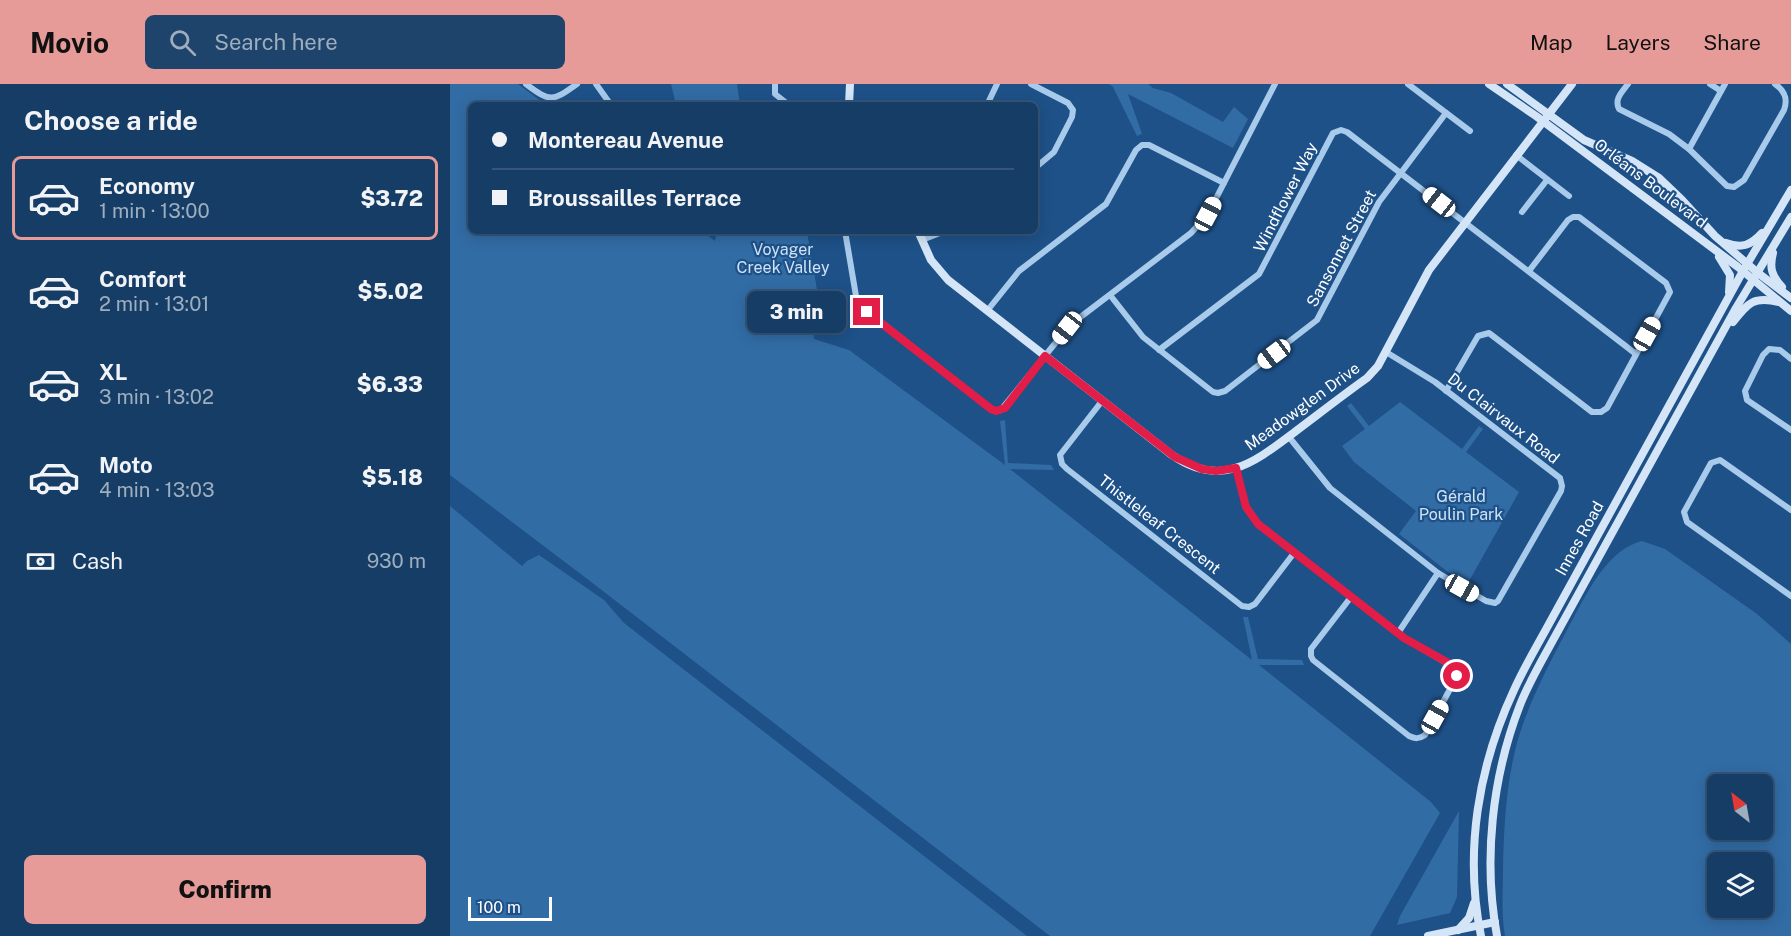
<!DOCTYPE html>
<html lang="en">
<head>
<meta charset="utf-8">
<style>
  :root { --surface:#163d66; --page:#1f446c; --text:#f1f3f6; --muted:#9eaebf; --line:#35567a; --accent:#e69b98 }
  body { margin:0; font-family:"Public Sans",sans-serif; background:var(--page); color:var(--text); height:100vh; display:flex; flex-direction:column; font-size:22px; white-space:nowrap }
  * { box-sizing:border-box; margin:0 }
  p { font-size:20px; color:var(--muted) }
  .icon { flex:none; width:33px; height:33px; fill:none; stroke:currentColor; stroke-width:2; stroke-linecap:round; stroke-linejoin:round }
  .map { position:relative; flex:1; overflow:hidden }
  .details { display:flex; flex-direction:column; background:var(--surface); width:450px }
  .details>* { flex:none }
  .banner { position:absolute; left:18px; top:18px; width:570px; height:132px; border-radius:9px; box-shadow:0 3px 15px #0003,0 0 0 2px var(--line); display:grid; align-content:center; height:132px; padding:0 24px; background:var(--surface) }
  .needle { width:39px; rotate:329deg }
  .tools { position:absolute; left:1257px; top:690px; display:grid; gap:12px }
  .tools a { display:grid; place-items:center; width:66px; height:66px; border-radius:9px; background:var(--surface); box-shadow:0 3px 15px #0003,0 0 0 2px var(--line); font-size:30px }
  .scale { position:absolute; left:18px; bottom:15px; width:84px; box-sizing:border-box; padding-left:6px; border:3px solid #fff; border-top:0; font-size:16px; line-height:21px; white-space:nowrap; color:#fff; -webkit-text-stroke:4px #1e5188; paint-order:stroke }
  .end { position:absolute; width:27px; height:27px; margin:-14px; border:8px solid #e11d48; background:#fff; box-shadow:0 0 0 3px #fff }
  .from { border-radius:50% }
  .bubble { position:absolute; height:42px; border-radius:9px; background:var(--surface); box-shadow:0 3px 15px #0003,0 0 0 2px var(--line); font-size:20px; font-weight:800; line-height:42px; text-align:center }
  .car { position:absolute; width:18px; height:36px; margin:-18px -9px; border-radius:8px; box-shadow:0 0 4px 2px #0007; background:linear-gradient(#fff 24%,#345 0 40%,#fff 0 76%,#345 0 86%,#fff 0) }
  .banner b { display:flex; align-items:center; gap:21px; height:57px; font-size:22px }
  .banner b+b { border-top:2px solid var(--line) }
  .banner i { width:15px; height:15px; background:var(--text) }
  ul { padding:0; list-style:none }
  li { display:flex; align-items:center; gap:18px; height:84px; margin:0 12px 9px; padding:0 12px; border:3px solid transparent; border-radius:9px }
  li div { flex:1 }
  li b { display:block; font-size:22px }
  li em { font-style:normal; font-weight:800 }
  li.selected { border-color:var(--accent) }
  li>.icon { width:54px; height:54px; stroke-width:1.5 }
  h2 { padding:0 24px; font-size:27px; line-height:72px }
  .pay { display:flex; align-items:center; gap:15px; height:66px; padding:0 24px; font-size:22px }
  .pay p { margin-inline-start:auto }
  .action { display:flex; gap:12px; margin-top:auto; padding:12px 24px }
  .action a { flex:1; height:69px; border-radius:9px; background:var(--accent); color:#111; font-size:24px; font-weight:800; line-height:69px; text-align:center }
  header { display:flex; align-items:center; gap:36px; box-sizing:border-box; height:84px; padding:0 30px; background:var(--accent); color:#111 }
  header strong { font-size:28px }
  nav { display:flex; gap:33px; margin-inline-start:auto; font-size:21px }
  .search { width:420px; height:54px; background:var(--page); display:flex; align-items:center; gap:15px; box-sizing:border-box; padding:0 21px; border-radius:9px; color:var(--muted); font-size:22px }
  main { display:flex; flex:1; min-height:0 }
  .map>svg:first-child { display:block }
  .green { fill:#326ca5; fill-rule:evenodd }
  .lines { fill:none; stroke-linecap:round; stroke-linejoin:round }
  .street { stroke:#a8caeb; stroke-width:6 }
  .secondary { stroke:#d4e5f8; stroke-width:8 }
  .route { stroke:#e11d48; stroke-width:8 }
  .labels { text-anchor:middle; stroke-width:4.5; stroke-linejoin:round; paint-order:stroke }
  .street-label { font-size:16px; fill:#fff; stroke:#1e5188 }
  .park-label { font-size:16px; fill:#cde3f8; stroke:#1e5188 }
</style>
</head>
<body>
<header>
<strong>Movio</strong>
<div class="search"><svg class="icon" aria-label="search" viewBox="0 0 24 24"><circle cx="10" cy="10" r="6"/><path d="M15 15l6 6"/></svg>Search here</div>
<nav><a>Map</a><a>Layers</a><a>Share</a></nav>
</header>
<main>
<section class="details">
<h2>Choose a ride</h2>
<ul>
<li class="selected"><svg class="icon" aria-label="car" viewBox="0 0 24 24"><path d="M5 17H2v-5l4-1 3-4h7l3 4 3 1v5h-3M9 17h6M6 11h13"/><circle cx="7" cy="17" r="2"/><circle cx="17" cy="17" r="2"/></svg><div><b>Economy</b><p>1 min · 13:00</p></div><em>$3.72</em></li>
<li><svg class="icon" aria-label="car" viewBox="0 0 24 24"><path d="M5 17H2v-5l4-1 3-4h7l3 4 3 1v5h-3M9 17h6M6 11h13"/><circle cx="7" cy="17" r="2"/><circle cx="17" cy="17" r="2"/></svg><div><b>Comfort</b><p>2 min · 13:01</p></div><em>$5.02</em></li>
<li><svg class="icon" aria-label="car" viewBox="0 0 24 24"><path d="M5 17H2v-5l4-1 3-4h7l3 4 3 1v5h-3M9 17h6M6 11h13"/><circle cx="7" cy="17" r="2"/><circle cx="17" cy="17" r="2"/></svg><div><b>XL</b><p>3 min · 13:02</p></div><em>$6.33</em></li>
<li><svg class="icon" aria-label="car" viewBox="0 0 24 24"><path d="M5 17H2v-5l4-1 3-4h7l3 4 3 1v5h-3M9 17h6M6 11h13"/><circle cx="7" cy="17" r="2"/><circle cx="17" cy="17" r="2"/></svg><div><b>Moto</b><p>4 min · 13:03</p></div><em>$5.18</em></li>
</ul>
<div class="pay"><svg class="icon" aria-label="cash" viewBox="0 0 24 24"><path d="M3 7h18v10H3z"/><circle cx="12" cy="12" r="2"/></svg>Cash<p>930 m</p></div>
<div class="action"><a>Confirm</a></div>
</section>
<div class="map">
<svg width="1341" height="852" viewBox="0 0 1341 852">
  <rect width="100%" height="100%" fill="#1e5188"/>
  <g class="green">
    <path d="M 0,0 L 68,0 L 96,21 L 21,21 L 21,147 L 252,147 L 265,157 L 267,147 L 360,147 L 357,148 L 373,240 L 362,233 L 364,255 L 399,266 L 555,381 L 550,337 L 555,336 L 558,379 L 601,381 L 604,386 L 560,385 L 802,576 L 793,533 L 798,533 L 808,575 L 852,576 L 854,581 L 809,581 L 981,718 L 990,729 L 920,852 L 600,852 L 136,494 L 0,391 Z"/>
    <path d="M 221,0 L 287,0 L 290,21 L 226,21 Z"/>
    <path d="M 659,0 L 698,0 L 703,4 L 721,9 L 773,38 L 784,23 L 798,35 L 783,64 L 678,10 L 692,50 L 687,52 L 663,3 Z"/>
    <path d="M 950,318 L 1012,365 L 1029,342 L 1033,345 L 1016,368 L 1069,408 L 1018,499 L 998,488 L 949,450 L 966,427 L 904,378 L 892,362 L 915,345 L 897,322 L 901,319 L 919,342 Z"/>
    <path d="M 0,422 L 72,482 L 77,477 L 89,471 L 154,516 L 174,539 L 577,852 L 0,852 Z"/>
    <path d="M 1192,457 L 1215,465 L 1307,530 L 1341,560 L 1341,852 L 1055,852 C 1051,830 1053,806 1053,784 C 1054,737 1057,684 1073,640 C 1086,603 1106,567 1124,533 C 1139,505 1159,465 1192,457 ZM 1268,700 L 1312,700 L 1312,746 L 1268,746 ZM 1268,778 L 1312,778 L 1312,824 L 1268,824 Z"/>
    <path d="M 1009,727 L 1007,813 L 1000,829 L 947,841 L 950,832 Z"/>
  </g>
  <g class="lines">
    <g class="street">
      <path d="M 76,0 C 101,19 103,17 127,0"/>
      <path d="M 146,0 L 161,21"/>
      <path d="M 325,0 L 325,10 L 339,21"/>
      <path d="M 581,0 L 618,19 L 623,26 L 622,33 L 604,68 L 585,84"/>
      <path d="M 958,0 L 1020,47"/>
      <path d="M 1178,0 C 1172,8 1164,15 1169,25 L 1219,50 L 1239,65 L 1277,102 L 1284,103 L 1294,96 L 1334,26 C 1338,15 1335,7 1325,0"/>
      <path d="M 1260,0 L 1271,7"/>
      <path d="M 537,21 L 547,0"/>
      <path d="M 1239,65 L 1275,0"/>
      <path d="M 1066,71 L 1119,112"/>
      <path d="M 1072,128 L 1097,96"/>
      <path d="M 395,147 L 406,212 L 412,223 L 541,325 L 546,327 L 551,326 L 620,241 L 741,149 L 758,130 L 825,0"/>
      <path d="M 472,156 L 495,147"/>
      <path d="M 660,211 L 693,253 L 763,308 L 768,309 L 775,307 L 867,236 L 929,118 L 996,29"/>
      <path d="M 537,227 L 569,187 L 656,120 L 686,66 L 692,61 L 699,61 L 774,99"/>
      <path d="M 709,266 L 809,190 L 883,49 L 891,46 L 897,48 L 1186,270"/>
      <path d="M 1341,275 L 1330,266 L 1319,265 L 1313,271 L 1295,307 L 1297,316 L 1341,346"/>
      <path d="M 996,307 L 1028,252 L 1039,249 L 1142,328 L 1151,328 L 1157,324 L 1220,208 L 1216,199 L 1129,133 L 1123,133 L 1118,136 L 1079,187"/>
      <path d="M 652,317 L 610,371 L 612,380 L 617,385 L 792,522 L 799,523 L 805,520 L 844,469"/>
      <path d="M 839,353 L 880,404 L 988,489 L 1036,517 L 1045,519 L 1048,517 L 1111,407 L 1112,402 L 1110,394 L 985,298 L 936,268"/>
      <path d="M 786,384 L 796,423 L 808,440 L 954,554 L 1005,584 L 1007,588 L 1005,596 L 975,651 C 969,655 965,655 959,652 L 863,576 L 861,572 L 861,565 L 901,513"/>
      <path d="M 1341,426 L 1270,376 L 1261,379 L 1234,428 L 1237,438 L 1341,512"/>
      <path d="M 948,549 L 988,489"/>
    </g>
    <g class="secondary">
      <path d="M 1039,0 L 1086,32 L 1165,91 L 1288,183 L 1341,227"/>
      <path d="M 1057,0 L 1134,56 L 1182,77 L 1209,94 L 1232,116 L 1265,152 L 1308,189 L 1341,214"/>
      <path d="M 399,21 L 400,0"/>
      <path d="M 468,147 L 481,176 L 498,196 L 722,371 C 772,406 806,377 846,347 C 870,329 893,311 917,294 L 928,282 L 979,186 L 1122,0"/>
      <path d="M 1276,159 C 1292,165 1301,161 1312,149"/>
      <path d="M 1323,169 C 1319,184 1322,192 1332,203"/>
      <path d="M 1269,173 L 1280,191 L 1279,208"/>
      <path d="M 1283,238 C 1298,219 1303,212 1329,218"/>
      <path d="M 1008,846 L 1019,834 L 1024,819"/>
      <path d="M 978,852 L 1045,838"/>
      <path d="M 1031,852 C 1014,768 1028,683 1064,606 C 1073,586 1084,567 1094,549 L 1293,187 L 1341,106"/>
      <path d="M 1047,852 C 1033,776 1042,693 1070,621 C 1077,603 1087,585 1097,567 L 1286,224 L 1341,133"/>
    </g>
  </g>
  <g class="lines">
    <path class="route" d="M 417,228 L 541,325 L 546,327 L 555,324 L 595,272 L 725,373 L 752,385 L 766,387 L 786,384 L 796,423 L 808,440 L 954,554 L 1002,581 L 1007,588 L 1007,592"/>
  </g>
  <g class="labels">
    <g class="street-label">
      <text transform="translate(1201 99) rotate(37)" y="6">Orléans Boulevard</text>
      <text transform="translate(835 113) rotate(-63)" y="6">Windflower Way</text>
      <text transform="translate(891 164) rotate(-62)" y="6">Sansonnet Street</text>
      <text transform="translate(852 322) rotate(-36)" y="6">Meadowglen Drive</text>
      <text transform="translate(1054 334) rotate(38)" y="6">Du Clairvaux Road</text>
      <text transform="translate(710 440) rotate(38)" y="6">Thistleleaf Crescent</text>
      <text transform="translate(1129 454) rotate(-61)" y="6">Innes Road</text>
    </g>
    <g class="park-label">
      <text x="333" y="171">Voyager<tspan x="333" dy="18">Creek Valley</tspan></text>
      <text x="1011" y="418">Gérald<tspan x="1011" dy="18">Poulin Park</tspan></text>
    </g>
  </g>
</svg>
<div class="tools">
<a><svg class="needle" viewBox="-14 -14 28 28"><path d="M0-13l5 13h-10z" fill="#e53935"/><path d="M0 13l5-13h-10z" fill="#9eaebf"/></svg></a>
<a><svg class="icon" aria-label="layers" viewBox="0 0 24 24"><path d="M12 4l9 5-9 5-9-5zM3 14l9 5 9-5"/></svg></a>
</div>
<div class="scale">100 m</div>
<i class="end from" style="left:1007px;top:592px"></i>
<i class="end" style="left:417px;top:228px"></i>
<div class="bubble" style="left:297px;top:207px;width:99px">3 min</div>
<i class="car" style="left:989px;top:118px;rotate:308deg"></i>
<i class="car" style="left:758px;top:130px;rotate:28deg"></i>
<i class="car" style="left:617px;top:244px;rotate:218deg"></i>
<i class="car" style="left:1197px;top:250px;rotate:29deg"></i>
<i class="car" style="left:824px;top:270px;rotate:233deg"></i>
<i class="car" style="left:1012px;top:504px;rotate:119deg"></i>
<i class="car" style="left:985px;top:633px;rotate:29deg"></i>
<div class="banner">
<b><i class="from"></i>Montereau Avenue</b>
<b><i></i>Broussailles Terrace</b>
</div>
</div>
</main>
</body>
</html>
